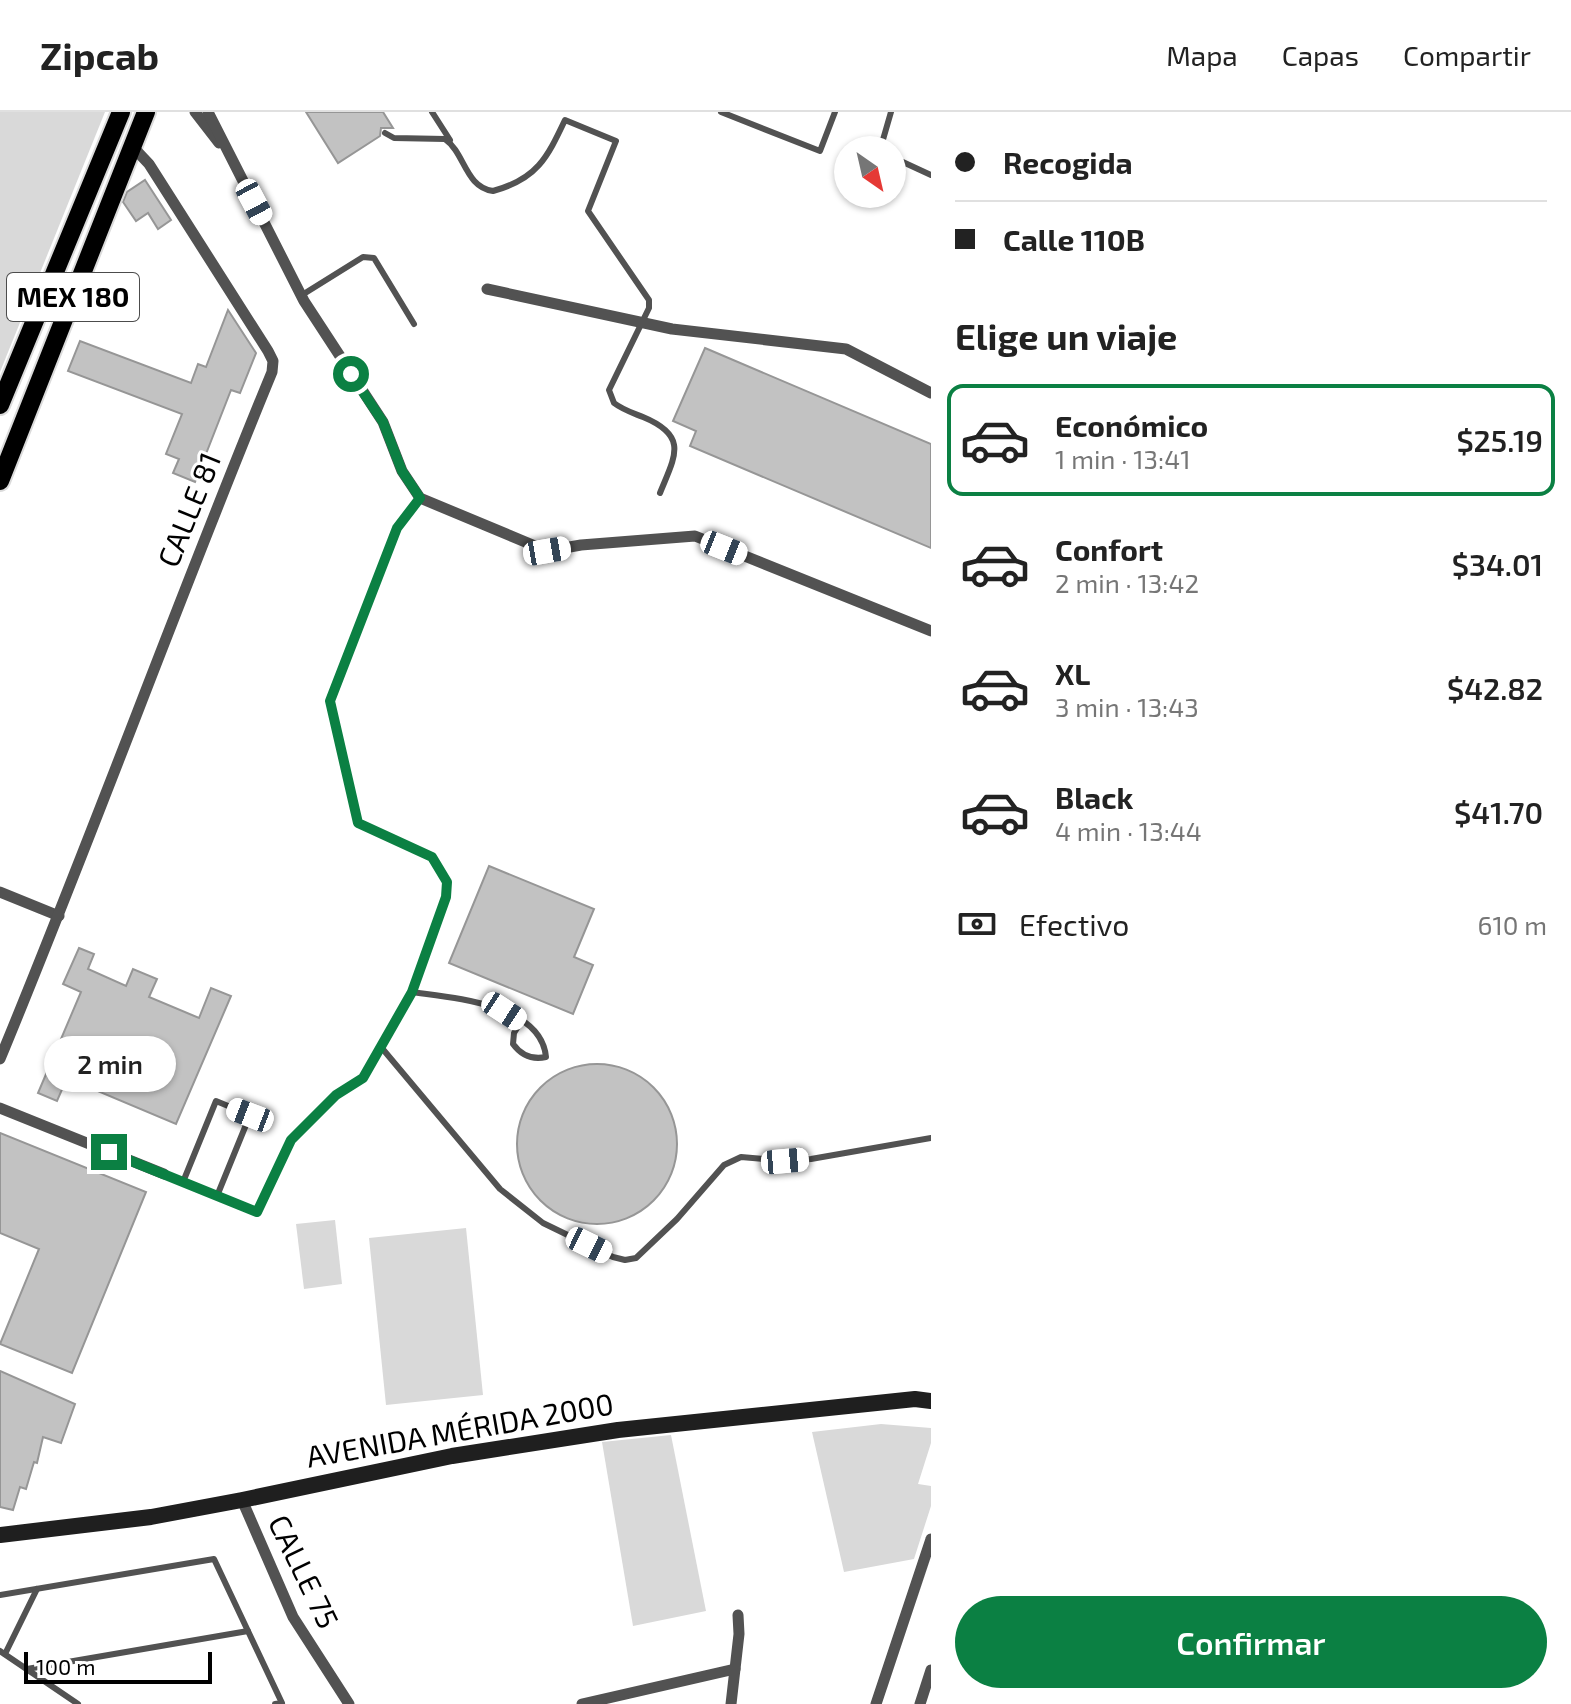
<!DOCTYPE html>
<html lang="es">
<head>
<meta charset="utf-8">
<style>
  :root { --surface:#fff; --page:#f6f6f6; --text:#222; --muted:#767676; --line:#e0e0e0; --accent:#0b8043 }
  body { margin:0; font-family:"Exo 2",sans-serif; background:var(--page); color:var(--text); height:100vh; display:flex; flex-direction:column; font-size:30px; white-space:nowrap }
  * { box-sizing:border-box; margin:0 }
  p { font-size:26px; color:var(--muted) }
  .icon { flex:none; width:44px; height:44px; fill:none; stroke:currentColor; stroke-width:2; stroke-linecap:round; stroke-linejoin:round }
  .map { position:relative; flex:1; overflow:hidden }
  .details { display:flex; flex-direction:column; background:var(--surface); width:640px }
  .details>* { flex:none }
  .guide { display:grid; align-content:center; height:176px; padding:0 24px; background:var(--surface) }
  .needle { width:52px; rotate:146deg }
  .buttons { position:absolute; left:834px; top:24px; display:grid; gap:16px }
  .buttons a { display:grid; place-items:center; width:72px; height:72px; border-radius:50%; background:var(--surface); box-shadow:0 2px 6px #0004; font-size:40px }
  .scale { position:absolute; left:24px; bottom:20px; width:188px; box-sizing:border-box; padding-left:8px; border:4px solid #000; border-top:0; font-size:22px; line-height:28px; white-space:nowrap; color:#000; -webkit-text-stroke:6px #fff; paint-order:stroke }
  .end { position:absolute; width:36px; height:36px; margin:-18px; border:10px solid #0b8043; background:#fff; box-shadow:0 0 0 4px #fff }
  .from { border-radius:50% }
  .bubble { position:absolute; height:56px; border-radius:28px; background:var(--surface); box-shadow:0 2px 6px #0004; font-size:26px; font-weight:600; line-height:56px; text-align:center }
  .car { position:absolute; width:24px; height:48px; margin:-24px -12px; border-radius:10px; box-shadow:0 0 6px 2px #0007; background:linear-gradient(#fff 24%,#345 0 40%,#fff 0 76%,#345 0 86%,#fff 0) }
  .guide b { display:flex; align-items:center; gap:28px; height:76px; font-size:30px }
  .guide b+b { border-top:2px solid var(--line) }
  .guide i { width:20px; height:20px; background:var(--text) }
  ul { padding:0; list-style:none }
  li { display:flex; align-items:center; gap:24px; height:112px; margin:0 16px 12px; padding:0 8px; border:4px solid transparent; border-radius:16px }
  li div { flex:1 }
  li b { display:block; font-size:30px }
  li em { font-style:normal; font-weight:600 }
  li.selected { border-color:var(--accent) }
  li>.icon { width:72px; height:72px; stroke-width:1.5 }
  h2 { padding:0 24px; font-size:36px; line-height:96px }
  .pay { display:flex; align-items:center; gap:20px; height:88px; padding:0 24px; font-size:30px }
  .pay p { margin-inline-start:auto }
  .action { display:flex; gap:16px; margin-top:auto; padding:16px 24px }
  .action a { flex:1; height:92px; border-radius:48px; background:var(--accent); color:#fff; font-size:32px; font-weight:600; line-height:92px; text-align:center }
  header { display:flex; align-items:center; gap:48px; box-sizing:border-box; height:112px; padding:0 40px; background:var(--surface); border-bottom:2px solid var(--line) }
  header strong { font-size:38px }
  nav { display:flex; gap:44px; margin-inline-start:auto; font-size:28px }
  main { display:flex; flex:1; min-height:0 }
  .map>svg:first-child { display:block }
  .green { fill:#d9d9d9 }
  .building { fill:#c2c2c2; stroke:#969696; stroke-width:2 }
  .lines { fill:none; stroke-linecap:round; stroke-linejoin:round }
  .primary-casing { stroke:#dbdbdb; stroke-width:22 }
  .lane { stroke:#525252; stroke-width:6 }
  .street { stroke:#525252; stroke-width:11 }
  .secondary { stroke:#1f1f1f; stroke-width:16 }
  .primary { stroke:#000; stroke-width:18 }
  .route { stroke:#0b8043; stroke-width:10 }
  .labels { text-anchor:middle; stroke-width:6; stroke-linejoin:round; paint-order:stroke }
  .shield { fill:#fff; stroke:#4c4c4c; stroke-width:2 }
  .shield-label { font-size:28px; font-weight:bold; fill:#000 }
  .street-label { font-size:30px; fill:#000; stroke:#fff }
</style>
</head>
<body>
<header>
<strong>Zipcab</strong>
<nav><a>Mapa</a><a>Capas</a><a>Compartir</a></nav>
</header>
<main>
<div class="map">
<svg width="931" height="1592" viewBox="0 0 931 1592">
  <rect width="100%" height="100%" fill="#fff"/>
  <g class="green">
    <path d="M 0,0 L 105,0 L 0,260 Z"/>
    <path d="M 335,1108 L 342,1172 L 304,1177 L 296,1112 Z"/>
    <path d="M 466,1116 L 483,1283 L 386,1293 L 369,1126 Z"/>
    <path d="M 881,1312 L 931,1316 L 931,1331 L 918,1372 L 931,1374 L 931,1394 L 914,1447 L 844,1460 L 812,1320 Z"/>
    <path d="M 671,1323 L 706,1499 L 633,1514 L 602,1330 Z"/>
  </g>
  <g class="building">
    <path d="M 306,0 L 383,0 L 393,16 L 381,16 L 380,24 L 338,51 Z"/>
    <path d="M 145,68 L 171,108 L 158,117 L 148,101 L 136,109 L 123,90 L 127,80 Z"/>
    <path d="M 228,198 L 256,241 L 240,281 L 231,278 L 195,370 L 173,361 L 179,347 L 166,342 L 182,302 L 68,259 L 80,229 L 191,271 L 198,252 L 206,255 Z"/>
    <path d="M 705,236 L 931,332 L 931,436 L 690,334 L 696,319 L 673,309 Z"/>
    <path d="M 489,754 L 594,797 L 574,845 L 593,853 L 573,902 L 449,851 Z"/>
    <path d="M 79,836 L 94,842 L 88,857 L 126,874 L 133,857 L 157,867 L 149,885 L 199,906 L 211,876 L 231,884 L 176,1012 L 67,966 L 57,989 L 38,981 L 81,880 L 63,872 Z"/>
    <circle cx="597" cy="1032" r="80"/>
    <path d="M 0,1021 L 146,1080 L 72,1261 L 0,1232 L 39,1137 L 0,1121 Z"/>
    <path d="M 0,1259 L 75,1292 L 61,1331 L 43,1325 L 37,1351 L 34,1350 L 26,1377 L 20,1375 L 13,1398 L 0,1395 Z"/>
  </g>
  <g class="lines">
    <defs>
      <g id="primary">
        <path d="M 0,293 L 121,0"/>
        <path d="M 0,369 L 146,0"/>
      </g>
    </defs>
    <use href="#primary" class="primary-casing"/>
    <g class="lane">
      <path d="M 432,0 L 450,28"/>
      <path d="M 721,0 L 820,39 L 835,0"/>
      <path d="M 385,21 L 394,26 L 445,27 C 465,41 465,75 493,79 C 537,67 547,46 565,8 L 616,29 L 588,99 L 649,188 L 649,196 L 609,278 L 614,291 C 623,298 633,301 643,305 C 689,324 675,344 660,381"/>
      <path d="M 880,38 L 891,0"/>
      <path d="M 892,45 L 931,63"/>
      <path d="M 302,183 L 363,145 L 374,146 L 414,212"/>
      <path d="M 412,880 C 454,886 541,892 546,945 C 532,948 521,943 513,932 L 514,921 L 521,910"/>
      <path d="M 381,935 L 500,1077 L 543,1111 L 613,1145 L 625,1148 L 636,1146 L 677,1107 L 724,1053 L 741,1045 L 785,1049 L 811,1047 L 931,1026"/>
      <path d="M 164,1062 L 257,1100 L 291,1028 L 336,983 L 363,966 L 412,880 L 446,785 L 447,770 L 432,745 L 358,711 L 330,589 L 397,416 L 420,386"/>
      <path d="M 183,1070 L 216,989 L 250,1003 L 217,1084"/>
      <path d="M 0,1483 L 214,1447 L 282,1591 L 275,1592"/>
      <path d="M 0,1539 L 78,1592"/>
      <path d="M 5,1542 L 37,1477"/>
      <path d="M 27,1557 L 248,1519"/>
    </g>
    <g class="street">
      <path d="M 195,0 L 219,31"/>
      <path d="M 208,0 L 304,189 L 383,310 L 402,359 L 420,386 L 547,439 L 581,433 L 695,424 L 931,519"/>
      <path d="M 487,177 L 672,217 L 846,237 L 931,281"/>
      <path d="M 0,780 L 59,804"/>
      <path d="M 0,947 C 94,720 178,488 272,260 L 273,249 L 268,239 L 149,52 L 133,35"/>
      <path d="M 0,996 L 164,1062"/>
      <path d="M 242,1388 L 293,1505 L 349,1592"/>
      <path d="M 582,1592 L 735,1557"/>
      <path d="M 731,1592 L 739,1522 L 738,1503"/>
      <path d="M 876,1592 L 931,1427"/>
      <path d="M 920,1592 L 931,1558"/>
    </g>
    <path class="secondary" d="M 0,1423 L 151,1405 L 242,1388 L 452,1344 L 618,1318 L 915,1287 L 931,1289"/>
    <use href="#primary" class="primary"/>
  </g>
  <g class="lines">
    <path class="route" d="M 109,1040 L 257,1100 L 291,1028 L 336,983 L 363,966 L 412,880 L 446,785 L 447,770 L 432,745 L 358,711 L 330,589 L 397,416 L 420,386 L 402,359 L 383,310 L 351,262"/>
  </g>
  <g class="labels">
    <rect class="shield" x="7" y="161" width="132" height="48" rx="6"/>
    <g class="shield-label">
      <text x="73" y="195">MEX 180</text>
    </g>
    <g class="street-label">
      <text transform="translate(190 398) rotate(-68)" y="10">CALLE 81</text>
      <text transform="translate(460 1319) rotate(-10)" y="10">AVENIDA MÉRIDA 2000</text>
      <text transform="translate(303 1460) rotate(64)" y="10">CALLE 75</text>
    </g>
  </g>
</svg>
<div class="buttons">
<a><svg class="needle" viewBox="-14 -14 28 28"><path d="M0-13l5 13h-10z" fill="#e53935"/><path d="M0 13l5-13h-10z" fill="#767676"/></svg></a>
</div>
<div class="scale">100 m</div>
<i class="end from" style="left:351px;top:262px"></i>
<i class="end" style="left:109px;top:1040px"></i>
<div class="bubble" style="left:44px;top:924px;width:132px">2 min</div>
<i class="car" style="left:254px;top:90px;rotate:152deg"></i>
<i class="car" style="left:724px;top:436px;rotate:112deg"></i>
<i class="car" style="left:547px;top:439px;rotate:80deg"></i>
<i class="car" style="left:504px;top:899px;rotate:123deg"></i>
<i class="car" style="left:250px;top:1003px;rotate:291deg"></i>
<i class="car" style="left:785px;top:1049px;rotate:85deg"></i>
<i class="car" style="left:589px;top:1133px;rotate:116deg"></i>
</div>
<section class="details">
<div class="guide">
<b><i class="from"></i>Recogida</b>
<b><i></i>Calle 110B</b>
</div>
<h2>Elige un viaje</h2>
<ul>
<li class="selected"><svg class="icon" aria-label="car" viewBox="0 0 24 24"><path d="M5 17H2v-5l4-1 3-4h7l3 4 3 1v5h-3M9 17h6M6 11h13"/><circle cx="7" cy="17" r="2"/><circle cx="17" cy="17" r="2"/></svg><div><b>Económico</b><p>1 min · 13:41</p></div><em>$25.19</em></li>
<li><svg class="icon" aria-label="car" viewBox="0 0 24 24"><path d="M5 17H2v-5l4-1 3-4h7l3 4 3 1v5h-3M9 17h6M6 11h13"/><circle cx="7" cy="17" r="2"/><circle cx="17" cy="17" r="2"/></svg><div><b>Confort</b><p>2 min · 13:42</p></div><em>$34.01</em></li>
<li><svg class="icon" aria-label="car" viewBox="0 0 24 24"><path d="M5 17H2v-5l4-1 3-4h7l3 4 3 1v5h-3M9 17h6M6 11h13"/><circle cx="7" cy="17" r="2"/><circle cx="17" cy="17" r="2"/></svg><div><b>XL</b><p>3 min · 13:43</p></div><em>$42.82</em></li>
<li><svg class="icon" aria-label="car" viewBox="0 0 24 24"><path d="M5 17H2v-5l4-1 3-4h7l3 4 3 1v5h-3M9 17h6M6 11h13"/><circle cx="7" cy="17" r="2"/><circle cx="17" cy="17" r="2"/></svg><div><b>Black</b><p>4 min · 13:44</p></div><em>$41.70</em></li>
</ul>
<div class="pay"><svg class="icon" aria-label="cash" viewBox="0 0 24 24"><path d="M3 7h18v10H3z"/><circle cx="12" cy="12" r="2"/></svg>Efectivo<p>610 m</p></div>
<div class="action"><a>Confirmar</a></div>
</section>
</main>
</body>
</html>
